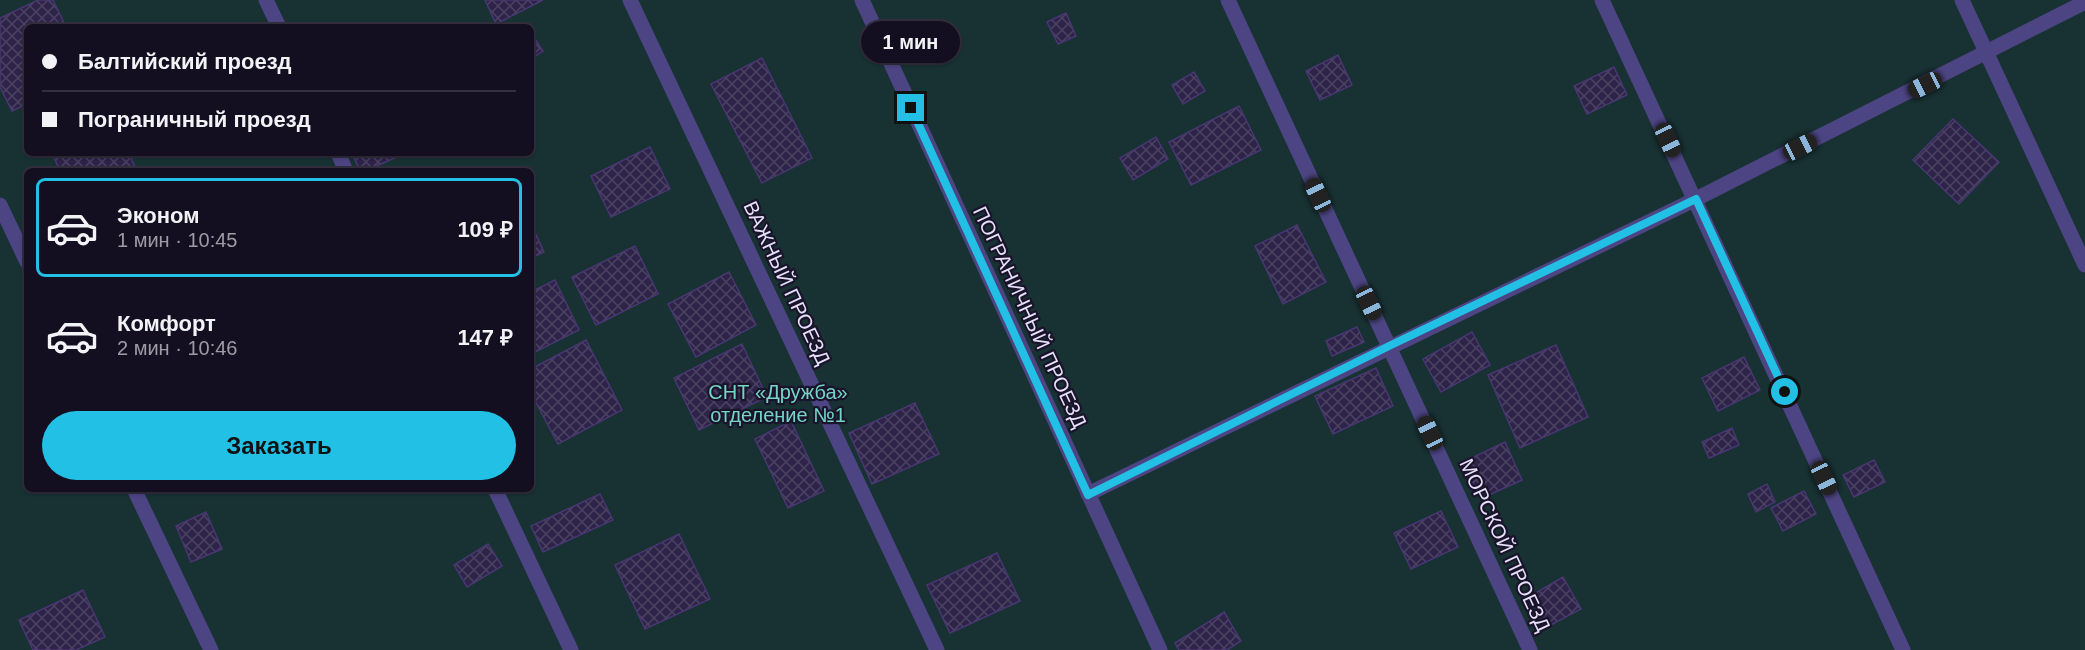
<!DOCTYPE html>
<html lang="ru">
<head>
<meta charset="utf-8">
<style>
  :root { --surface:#140f20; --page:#1d1829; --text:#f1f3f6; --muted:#9d9ca5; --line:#332f3e; --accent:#23c0e5 }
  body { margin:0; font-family:Arial,sans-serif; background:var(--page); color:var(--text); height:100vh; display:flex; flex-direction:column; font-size:22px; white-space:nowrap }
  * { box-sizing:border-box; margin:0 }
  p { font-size:20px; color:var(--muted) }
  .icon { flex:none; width:33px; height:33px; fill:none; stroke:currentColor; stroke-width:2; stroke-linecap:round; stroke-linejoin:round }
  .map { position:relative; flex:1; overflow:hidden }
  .side { position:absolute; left:24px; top:168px; width:510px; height:324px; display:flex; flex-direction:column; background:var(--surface); border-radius:9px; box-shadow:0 2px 4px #0004,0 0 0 2px var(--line) }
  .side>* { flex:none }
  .top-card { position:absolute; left:24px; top:24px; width:510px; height:132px; border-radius:9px; box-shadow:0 2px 4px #0004,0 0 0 2px var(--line); display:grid; align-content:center; height:132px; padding:0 18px; background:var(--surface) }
  .end { position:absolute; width:27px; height:27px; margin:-14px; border:8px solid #23c0e5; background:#111; box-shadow:0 0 0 3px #111 }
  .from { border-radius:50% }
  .bubble { position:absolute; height:42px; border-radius:21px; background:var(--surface); box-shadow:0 2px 4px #0004,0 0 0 2px var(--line); font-size:20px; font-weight:700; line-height:42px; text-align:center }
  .car { position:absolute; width:18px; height:36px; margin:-18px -9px; border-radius:8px; box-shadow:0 0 4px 2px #0007; background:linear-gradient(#222 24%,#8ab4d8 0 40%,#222 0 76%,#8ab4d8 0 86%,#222 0) }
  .top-card b { display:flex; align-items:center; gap:21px; height:57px; font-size:22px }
  .top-card b+b { border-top:2px solid var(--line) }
  .top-card i { width:15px; height:15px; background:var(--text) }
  ul { padding:10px 0 0; list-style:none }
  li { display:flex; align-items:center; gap:18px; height:99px; margin:0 12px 9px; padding:0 6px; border:3px solid transparent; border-radius:9px }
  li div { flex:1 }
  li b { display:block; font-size:22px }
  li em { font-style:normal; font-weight:700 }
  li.on { border-color:var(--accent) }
  li>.icon { width:54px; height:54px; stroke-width:1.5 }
  .primary-button { display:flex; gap:12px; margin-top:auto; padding:12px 18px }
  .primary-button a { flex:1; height:69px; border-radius:36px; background:var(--accent); color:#111; font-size:24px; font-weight:700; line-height:69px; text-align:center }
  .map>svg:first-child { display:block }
  .green { fill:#183133; fill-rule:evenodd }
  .building { fill:url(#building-cross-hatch); stroke:#483772; stroke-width:1.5 }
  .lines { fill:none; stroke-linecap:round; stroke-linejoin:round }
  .minor { stroke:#4d4583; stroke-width:15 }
  .route { stroke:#23c0e5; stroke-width:8 }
  .labels { text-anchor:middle; stroke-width:4.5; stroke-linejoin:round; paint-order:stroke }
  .street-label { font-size:20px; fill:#e6e1fb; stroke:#1a142a }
  .park-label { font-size:20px; fill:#74d5c5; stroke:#1a142a }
</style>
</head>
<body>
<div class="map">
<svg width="2085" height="650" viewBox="0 0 2085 650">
  <defs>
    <pattern id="building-cross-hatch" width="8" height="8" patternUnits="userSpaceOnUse" patternTransform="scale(1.5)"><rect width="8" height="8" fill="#2e2348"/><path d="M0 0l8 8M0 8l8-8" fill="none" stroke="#4c4363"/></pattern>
  </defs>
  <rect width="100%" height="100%" fill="#1a142a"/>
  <path class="green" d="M 0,0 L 2085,0 L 2085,650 L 0,650 ZM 27,27 L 531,27 L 531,153 L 27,153 ZM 27,171 L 531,171 L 531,489 L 27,489 Z"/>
  <g class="building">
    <path d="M 38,0 L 53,0 L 66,27 L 27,27 L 27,104 L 12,111 L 0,87 L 0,18 Z"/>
    <path d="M 485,0 L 543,0 L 496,24 Z"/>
    <path d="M 1066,13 L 1076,36 L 1058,44 L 1047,22 Z"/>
    <path d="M 531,33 L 543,51 L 531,59 Z"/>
    <path d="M 1338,55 L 1352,85 L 1320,100 L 1306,71 Z"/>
    <path d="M 762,58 L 812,158 L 762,183 L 711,84 Z"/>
    <path d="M 1614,67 L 1627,95 L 1587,114 L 1574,86 Z"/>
    <path d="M 1194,72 L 1205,91 L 1183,104 L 1172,85 Z"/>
    <path d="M 1239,106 L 1261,150 L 1191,185 L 1169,142 Z"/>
    <path d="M 1953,119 L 1999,162 L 1959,204 L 1913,160 Z"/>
    <path d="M 1156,137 L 1168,159 L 1133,180 L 1120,158 Z"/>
    <path d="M 650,147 L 670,189 L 611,217 L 591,176 Z"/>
    <path d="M 52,153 L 129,153 L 135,167 L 126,171 L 60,171 Z"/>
    <path d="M 352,153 L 406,153 L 365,171 L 360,171 Z"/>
    <path d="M 531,224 L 544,252 L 531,258 Z"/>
    <path d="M 1297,225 L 1326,282 L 1283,304 L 1255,246 Z"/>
    <path d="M 635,246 L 658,294 L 596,325 L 572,277 Z"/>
    <path d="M 729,272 L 756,325 L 696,357 L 668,304 Z"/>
    <path d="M 555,280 L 579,330 L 531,354 L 531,292 Z"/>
    <path d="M 1357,327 L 1364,342 L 1332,356 L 1326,341 Z"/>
    <path d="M 1472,332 L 1490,365 L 1441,392 L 1423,359 Z"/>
    <path d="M 586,340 L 622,410 L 558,444 L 531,393 L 531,369 Z"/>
    <path d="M 742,344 L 767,397 L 699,430 L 674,378 Z"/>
    <path d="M 1556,345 L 1588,417 L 1520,448 L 1488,375 Z"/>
    <path d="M 1744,357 L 1760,390 L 1718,411 L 1702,378 Z"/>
    <path d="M 1376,368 L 1393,406 L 1333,434 L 1315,396 Z"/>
    <path d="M 915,403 L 939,454 L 872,484 L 849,433 Z"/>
    <path d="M 791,421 L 824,491 L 788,508 L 755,439 Z"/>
    <path d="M 1732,428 L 1739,445 L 1709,458 L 1702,442 Z"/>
    <path d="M 1505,442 L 1522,480 L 1480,499 L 1463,462 Z"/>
    <path d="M 1874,460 L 1885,482 L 1854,497 L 1843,475 Z"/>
    <path d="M 1767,484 L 1775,502 L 1756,512 L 1748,494 Z"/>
    <path d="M 1804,491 L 1816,514 L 1783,531 L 1771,508 Z"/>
    <path d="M 600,494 L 613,520 L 543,552 L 531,526 Z"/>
    <path d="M 1441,511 L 1458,547 L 1411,569 L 1394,533 Z"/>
    <path d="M 206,512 L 222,549 L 191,562 L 176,526 Z"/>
    <path d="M 679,534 L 710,599 L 645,629 L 615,565 Z"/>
    <path d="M 488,544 L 502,566 L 467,587 L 454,565 Z"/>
    <path d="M 997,553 L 1020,601 L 950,633 L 927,585 Z"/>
    <path d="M 1563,577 L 1581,609 L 1549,626 L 1532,595 Z"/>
    <path d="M 83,590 L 105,637 L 76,650 L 33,650 L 19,620 Z"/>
    <path d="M 1224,612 L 1241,641 L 1227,650 L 1179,650 L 1175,643 Z"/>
  </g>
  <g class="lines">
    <g class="minor">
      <path d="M 266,0 L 279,27"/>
      <path d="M 630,0 L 937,650"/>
      <path d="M 862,0 L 1160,650"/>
      <path d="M 1228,0 L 1530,650"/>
      <path d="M 1602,0 L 1903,650"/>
      <path d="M 1962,0 L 2085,265"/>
      <path d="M 338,153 L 346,171"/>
      <path d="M 0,205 L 27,262"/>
      <path d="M 134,489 L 211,650"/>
      <path d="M 495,489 L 571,650"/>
      <path d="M 1088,494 L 1696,199 L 2085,2"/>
    </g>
  </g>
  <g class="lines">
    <path class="route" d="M 911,108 L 1088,495 L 1389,346 L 1696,199 L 1785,392"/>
  </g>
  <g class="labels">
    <g class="street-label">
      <text transform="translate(787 283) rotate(65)" y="7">ВАЖНЫЙ ПРОЕЗД</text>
      <text transform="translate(1030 317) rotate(65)" y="7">ПОГРАНИЧНЫЙ ПРОЕЗД</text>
      <text transform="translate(1505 545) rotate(65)" y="7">МОРСКОЙ ПРОЕЗД</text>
    </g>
    <g class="park-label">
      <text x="778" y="399">СНТ «Дружба»<tspan x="778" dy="23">отделение №1</tspan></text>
    </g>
  </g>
</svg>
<i class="end from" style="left:1785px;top:392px"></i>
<i class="end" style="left:911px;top:108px"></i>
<div class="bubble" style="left:861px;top:21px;width:99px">1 мин</div>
<i class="car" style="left:1925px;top:85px;rotate:244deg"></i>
<i class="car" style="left:1668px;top:140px;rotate:155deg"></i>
<i class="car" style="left:1800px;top:147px;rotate:63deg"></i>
<i class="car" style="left:1318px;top:195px;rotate:335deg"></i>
<i class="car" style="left:1369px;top:303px;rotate:155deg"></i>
<i class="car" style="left:1430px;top:433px;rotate:335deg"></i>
<i class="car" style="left:1824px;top:478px;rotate:155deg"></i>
<div class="top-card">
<b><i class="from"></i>Балтийский проезд</b>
<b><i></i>Пограничный проезд</b>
</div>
<section class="side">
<ul>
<li class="on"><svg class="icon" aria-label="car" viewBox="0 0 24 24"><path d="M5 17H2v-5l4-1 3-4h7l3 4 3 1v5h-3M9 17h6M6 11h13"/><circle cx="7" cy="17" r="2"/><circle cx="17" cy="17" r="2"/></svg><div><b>Эконом</b><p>1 мин · 10:45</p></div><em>109 ₽</em></li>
<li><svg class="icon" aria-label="car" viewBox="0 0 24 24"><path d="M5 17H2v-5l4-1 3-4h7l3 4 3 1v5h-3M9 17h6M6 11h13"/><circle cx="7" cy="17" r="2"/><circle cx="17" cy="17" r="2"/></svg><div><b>Комфорт</b><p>2 мин · 10:46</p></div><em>147 ₽</em></li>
</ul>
<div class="primary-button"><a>Заказать</a></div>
</section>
</div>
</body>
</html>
